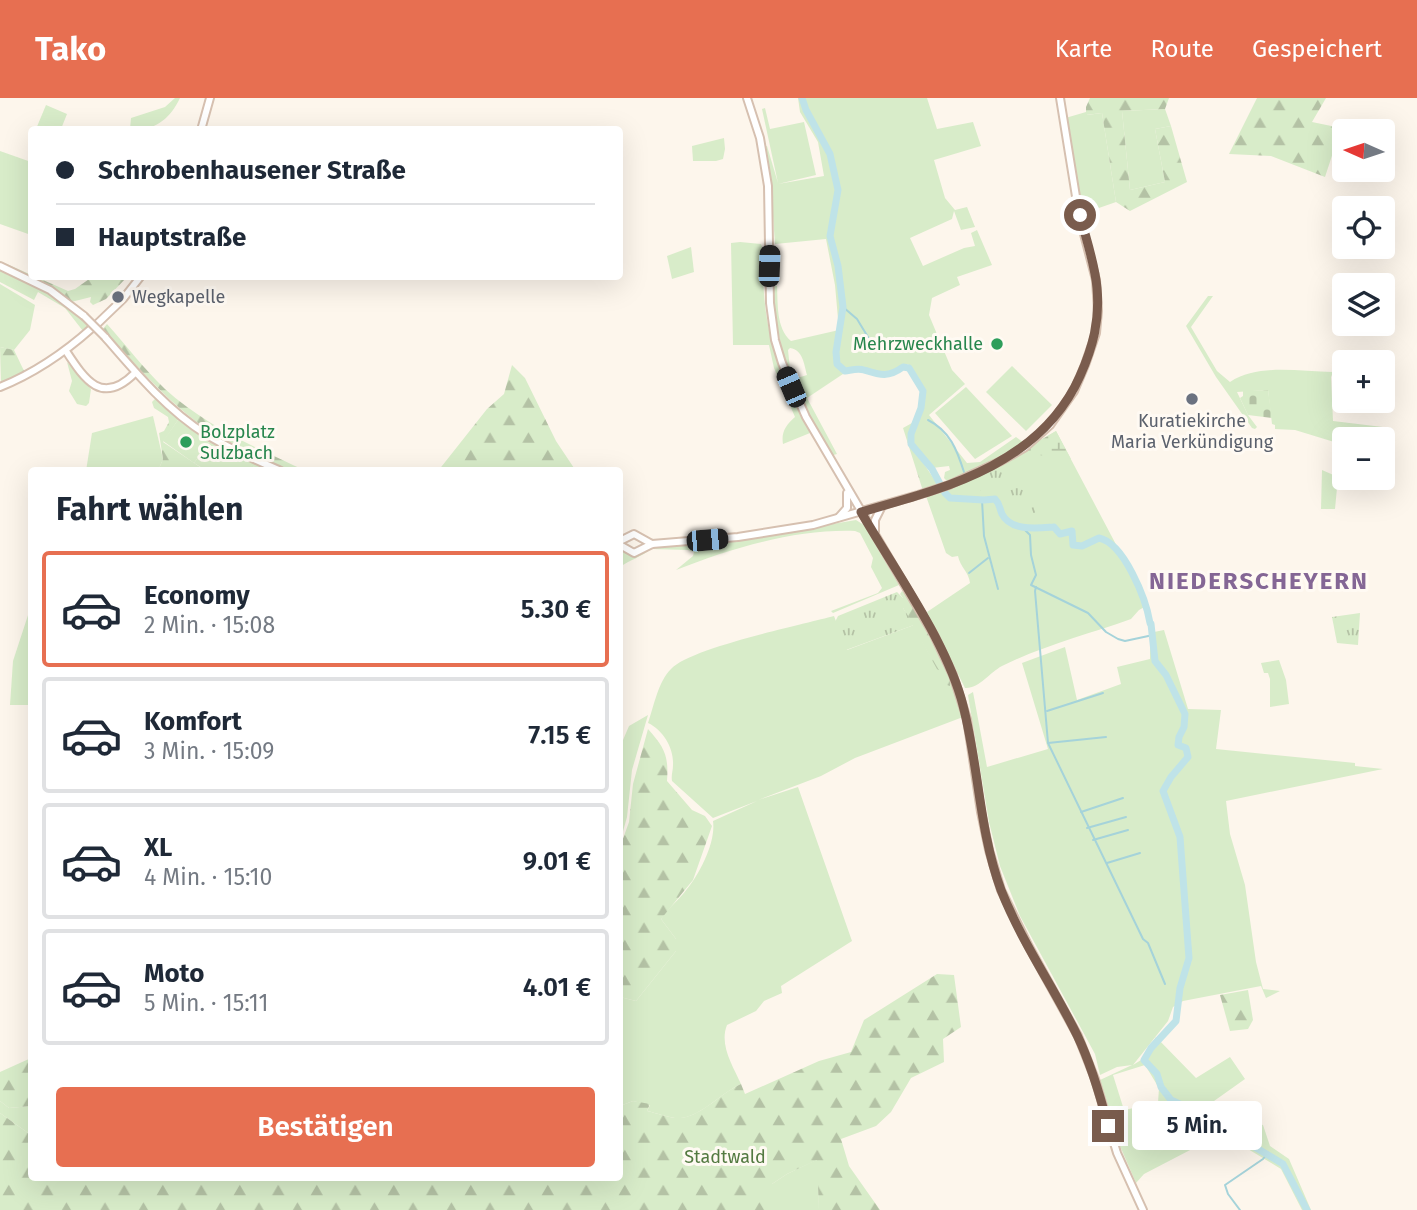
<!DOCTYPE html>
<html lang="de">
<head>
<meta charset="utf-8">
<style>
  :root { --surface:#fff; --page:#f2f2f3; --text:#1f2937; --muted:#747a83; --line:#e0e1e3; --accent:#e76f51 }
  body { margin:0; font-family:"Fira Sans",sans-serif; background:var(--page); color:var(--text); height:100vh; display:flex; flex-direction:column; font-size:26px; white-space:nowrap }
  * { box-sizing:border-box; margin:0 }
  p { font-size:23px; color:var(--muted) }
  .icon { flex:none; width:38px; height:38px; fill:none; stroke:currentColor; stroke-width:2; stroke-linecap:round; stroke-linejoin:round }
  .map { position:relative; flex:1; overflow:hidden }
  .drawer { position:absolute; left:28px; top:369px; width:595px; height:714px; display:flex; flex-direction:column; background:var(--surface); border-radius:7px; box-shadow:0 7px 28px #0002 }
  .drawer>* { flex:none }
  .guide { position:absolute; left:28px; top:28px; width:595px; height:154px; border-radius:7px; box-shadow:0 7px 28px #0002; display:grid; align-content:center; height:154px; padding:0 28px; background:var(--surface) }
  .needle { width:46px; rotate:273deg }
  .tools { position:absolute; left:1332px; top:21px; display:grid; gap:14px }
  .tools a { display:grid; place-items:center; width:63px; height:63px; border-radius:7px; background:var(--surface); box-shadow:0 7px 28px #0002; font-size:35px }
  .end { position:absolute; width:32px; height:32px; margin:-16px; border:9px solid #7a5c4d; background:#fff; box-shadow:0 0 0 4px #fff }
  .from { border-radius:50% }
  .bubble { position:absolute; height:49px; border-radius:7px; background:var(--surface); box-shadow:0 7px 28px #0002; font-size:23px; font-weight:600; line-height:49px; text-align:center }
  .car { position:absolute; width:21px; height:42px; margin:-21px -10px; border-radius:9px; box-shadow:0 0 5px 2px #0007; background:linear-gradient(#222 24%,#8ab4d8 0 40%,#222 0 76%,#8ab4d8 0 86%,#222 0) }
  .guide b { display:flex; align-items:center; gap:24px; height:66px; font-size:26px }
  .guide b+b { border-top:2px solid var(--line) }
  .guide i { width:18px; height:18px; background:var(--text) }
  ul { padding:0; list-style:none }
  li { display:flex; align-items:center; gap:21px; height:116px; margin:0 14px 10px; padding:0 14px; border:4px solid var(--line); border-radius:7px }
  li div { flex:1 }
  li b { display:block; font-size:26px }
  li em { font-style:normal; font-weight:600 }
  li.current { border-color:var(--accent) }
  li>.icon { width:63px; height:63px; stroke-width:1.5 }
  h2 { padding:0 28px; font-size:32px; line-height:84px }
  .button { display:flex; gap:14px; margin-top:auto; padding:14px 28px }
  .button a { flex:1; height:80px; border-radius:7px; background:var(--accent); color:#fff; font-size:28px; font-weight:600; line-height:80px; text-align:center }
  header { display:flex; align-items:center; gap:42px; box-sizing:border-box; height:98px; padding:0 35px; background:var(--accent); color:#fff }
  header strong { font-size:33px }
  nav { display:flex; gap:38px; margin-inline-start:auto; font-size:24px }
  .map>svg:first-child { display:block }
  .green { fill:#d8ecc9; fill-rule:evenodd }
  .forest { fill:url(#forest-firs) }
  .wetland { fill:url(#wetland-marsh) }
  .cemetery { fill:url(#cemetery-stones) }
  .park { fill:url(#park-tufts) }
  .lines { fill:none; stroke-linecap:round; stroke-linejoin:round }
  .stream { stroke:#a5d3da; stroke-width:2 }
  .river { stroke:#bfe3e8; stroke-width:7 }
  .secondary-casing { stroke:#d6c0b0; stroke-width:10 }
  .secondary { stroke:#fff; stroke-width:6 }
  .secondary-bridge-casing { stroke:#d6c0b0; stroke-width:10; stroke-linecap:butt }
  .secondary-bridge { stroke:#fff; stroke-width:6 }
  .route { stroke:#7a5c4d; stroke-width:9 }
  .worship-dot { fill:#6b7280; stroke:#fffaf3; stroke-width:2.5 }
  .leisure-dot { fill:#2e9e5b; stroke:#fffaf3; stroke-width:2.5 }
  .labels { text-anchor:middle; stroke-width:6; stroke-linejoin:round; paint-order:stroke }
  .worship-label { font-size:18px; fill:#5b616d; stroke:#fffaf3; text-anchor:start }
  .leisure-label { font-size:18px; fill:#27864d; stroke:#fffaf3; text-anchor:end }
  .park-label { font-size:18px; fill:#537a41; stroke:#fffaf3 }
  .district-label { font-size:24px; font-weight:bold; letter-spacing:2px; fill:#846695; stroke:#fffaf3 }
</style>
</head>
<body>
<header>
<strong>Tako</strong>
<nav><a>Karte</a><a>Route</a><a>Gespeichert</a></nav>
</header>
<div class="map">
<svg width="1417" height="1112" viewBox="0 0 1417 1112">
  <defs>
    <pattern id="forest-firs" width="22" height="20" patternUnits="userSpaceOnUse" patternTransform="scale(1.75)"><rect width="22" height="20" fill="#d8ecc9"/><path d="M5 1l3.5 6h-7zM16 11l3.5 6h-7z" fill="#b4c2a5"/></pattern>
    <pattern id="wetland-marsh" width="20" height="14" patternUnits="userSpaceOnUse" patternTransform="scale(1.75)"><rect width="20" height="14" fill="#d8ecc9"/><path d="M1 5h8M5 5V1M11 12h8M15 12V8" fill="none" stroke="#b4c2a5"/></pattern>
    <pattern id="cemetery-stones" width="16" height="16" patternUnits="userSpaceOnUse" patternTransform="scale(1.75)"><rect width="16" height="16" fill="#d8ecc9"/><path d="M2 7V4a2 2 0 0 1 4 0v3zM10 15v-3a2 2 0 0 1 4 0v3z" fill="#b4c2a5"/></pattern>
    <pattern id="park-tufts" width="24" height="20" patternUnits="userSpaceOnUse" patternTransform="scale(1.75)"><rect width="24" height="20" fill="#d8ecc9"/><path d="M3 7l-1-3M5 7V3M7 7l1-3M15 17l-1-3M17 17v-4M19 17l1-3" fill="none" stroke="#b4c2a5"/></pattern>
  </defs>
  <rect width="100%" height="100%" fill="#fdf6ec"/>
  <g class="green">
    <path d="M 175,0 L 180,0 C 170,21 154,34 130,31 L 131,20 L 165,9 Z"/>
    <path d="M 798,0 L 927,0 L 937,31 L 973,24 L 981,48 L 934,62 L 945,100 L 955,112 L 967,109 L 975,129 L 961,132 L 954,113 L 952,121 L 910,140 L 923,168 L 964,150 L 975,148 L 971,135 L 977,132 L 992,167 L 957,179 L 960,187 L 932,200 L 929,217 L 952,272 L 965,286 L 929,317 L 967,365 L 980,364 L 1016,339 L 1024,345 L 1000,361 L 947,383 L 944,380 L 945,374 L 950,372 L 949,368 L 932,370 C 926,363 917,355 913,347 C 907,336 926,309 925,292 L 921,293 L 921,287 L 908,266 C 901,268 893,275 885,275 C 874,275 865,268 855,268 L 807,300 L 837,356 L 830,358 L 814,330 L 790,273 L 794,281 L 807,277 C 804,266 803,252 790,250 L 788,252 L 790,271 L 785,267 L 775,217 L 773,188 L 777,188 C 778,206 776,230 791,243 L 839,232 L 835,187 L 826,141 L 775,146 L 771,90 L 763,49 L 767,48 L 778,85 L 762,11 L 765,10 L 770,31 L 804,24 L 816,77 L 778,86 L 824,78 L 818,44 L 800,14 Z"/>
    <path d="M 46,7 L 67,16 L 61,31 L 36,31 Z"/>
    <path d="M 1165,11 L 1171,28 L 1155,31 L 1165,84 L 1130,92 L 1122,13 Z"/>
    <path d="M 1086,14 L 1087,17 L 1102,15 L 1116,104 L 1079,117 L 1062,21 Z"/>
    <path d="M 724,40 L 725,51 L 723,61 L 716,63 L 693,63 L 692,48 Z"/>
    <path d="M 0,53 L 31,64 L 31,137 L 0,126 Z"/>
    <path d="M 740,144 L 761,146 L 763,152 C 761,225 775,272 810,335 L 783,346 C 781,334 786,327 795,319 L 774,270 L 769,247 L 733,247 L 731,145 Z"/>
    <path d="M 691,149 L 694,174 L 672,181 L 667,158 Z"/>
    <path d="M 0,170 L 47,194 L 90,228 L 83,233 L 65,210 L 38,194 L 34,202 L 0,184 Z"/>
    <path d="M 0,186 L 35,207 L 30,232 L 14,252 L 0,249 Z"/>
    <path d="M 1208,198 L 1213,198 L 1191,229 L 1217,273 L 1230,284 C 1259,265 1299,274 1333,274 L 1331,279 L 1333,323 L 1391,330 L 1391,338 L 1374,337 L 1374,341 L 1344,341 L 1344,347 L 1295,332 L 1275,331 L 1275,327 L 1272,326 L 1268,292 L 1237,294 L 1248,317 L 1257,329 L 1255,331 L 1252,330 L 1216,279 L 1186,228 Z"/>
    <path d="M 67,264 L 91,291 L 89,305 L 86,308 L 77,306 L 69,293 L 72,283 Z"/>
    <path d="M 1012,268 L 1052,307 L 1026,333 L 986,294 Z"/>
    <path d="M 966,289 L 1012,338 L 975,361 L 935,315 Z"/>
    <path d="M 153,318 L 163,361 L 158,373 L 86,373 L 92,335 Z"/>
    <path d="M 178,322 L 209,344 L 194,365 L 163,343 Z"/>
    <path d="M 1056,333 L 1148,507 L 1139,512 L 1131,521 C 1089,536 1042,548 1002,568 C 989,575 979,591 965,590 L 927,514 L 970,485 C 969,474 960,469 958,458 L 952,459 L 946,455 L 926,398 L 989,372 Z"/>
    <path d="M 1322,372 L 1338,379 L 1335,411 L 1321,411 Z"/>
    <path d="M 856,422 L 864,427 L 899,487 L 833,515 L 831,513 L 878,495 L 882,490 L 871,469 L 873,460 L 860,435 L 855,433 C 795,431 732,450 676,472 L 693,458 L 694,454 L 688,452 L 651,451 C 641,459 630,462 620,469 L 620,449 L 634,458 L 652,449 L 744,441 Z"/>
    <path d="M 31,508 L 31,607 L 10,607 L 13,563 Z"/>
    <path d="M 834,518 L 847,552 L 914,527 C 922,541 936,576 951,578 L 963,619 L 855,660 L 821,678 L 758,702 L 798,689 L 852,843 L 781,888 L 782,895 L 764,903 L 756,913 L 727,927 C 719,947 733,968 741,986 C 722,994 702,1018 681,1020 C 671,1021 657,1015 647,1013 L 650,1007 L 633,1003 L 620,1008 L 620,899 L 636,903 L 676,853 L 676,841 L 661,821 C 668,810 679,802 687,791 C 700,775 716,744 713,723 L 757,703 L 713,720 L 672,683 C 671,677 673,673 673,667 C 674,650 663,632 648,625 C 654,608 658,584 671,571 C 690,550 801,527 834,518 Z"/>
    <path d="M 1164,532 L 1188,611 L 1221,612 L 1216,651 L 1355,665 L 1355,668 L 1383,671 L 1226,703 L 1230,736 L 1245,787 L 1256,864 L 1263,891 L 1280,893 L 1266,900 L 1261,888 L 1183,903 L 1173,909 L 1168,923 L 1133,967 L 1141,962 L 1156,939 L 1196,980 L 1230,959 L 1245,981 L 1214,1003 L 1211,1013 L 1221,1027 L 1230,1023 L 1236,1033 L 1255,1025 L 1263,1027 L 1270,1048 L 1289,1061 L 1311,1112 L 1302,1112 L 1281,1071 L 1228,1039 L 1217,1029 L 1191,1043 L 1194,1050 L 1144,1076 L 1136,1085 L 1120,1048 L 1100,982 L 1132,967 L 1117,969 L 1100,977 L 1095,956 L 1020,818 L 1000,768 L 989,724 L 968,597 L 973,594 L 987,669 L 1048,651 L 1022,565 L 1065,549 L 1077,602 L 1121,586 L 1117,569 L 1150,561 L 1150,542 L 1154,534 ZM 1145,967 L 1159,990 L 1158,1005 L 1124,1012 L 1113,977 Z"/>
    <path d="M 1279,562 L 1286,582 L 1289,606 L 1270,609 L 1270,581 L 1268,575 L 1264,575 L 1261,565 Z"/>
    <path d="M 648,617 L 632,672 L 627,719 L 620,744 L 620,649 L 629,628 Z"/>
    <path d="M 0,1003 L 9,1010 L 31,1008 L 31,1037 L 0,1015 Z"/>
    <path d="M 818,1061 L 819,1112 L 772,1112 L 772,1086 L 787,1076 Z"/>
  </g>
  <g class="forest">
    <path d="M 1090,0 L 1169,0 L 1165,11 L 1122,13 L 1130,92 L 1165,84 L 1155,31 L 1171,28 L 1187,84 L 1130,113 L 1116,104 L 1102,15 L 1086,17 L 1086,9 Z"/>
    <path d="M 1257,0 L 1326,0 L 1312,24 L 1341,30 L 1325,79 L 1271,58 L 1229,56 Z"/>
    <path d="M 0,163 L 68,193 L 75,191 L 92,179 L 114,179 L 112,182 L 117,179 L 127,179 L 106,201 L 93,207 L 90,204 L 91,199 L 71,204 L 30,179 L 0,165 Z"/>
    <path d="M 107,226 C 126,247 144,271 165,291 C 206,328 256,350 306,373 C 283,373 270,365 250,356 C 183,325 152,282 102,232 Z"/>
    <path d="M 0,249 L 14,252 L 25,275 L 1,286 Z"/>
    <path d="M 512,267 L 525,280 L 556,343 L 576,373 L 438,373 L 487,311 L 504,296 Z"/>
    <path d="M 156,300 L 178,318 L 274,373 C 247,373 201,339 178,322 L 163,344 L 206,373 L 158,373 L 163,361 L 159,335 L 164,333 L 169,324 L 168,319 L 154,310 L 152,304 Z"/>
    <path d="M 916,318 L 910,336 L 910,345 L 938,387 L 923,393 L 903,330 L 912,325 Z"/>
    <path d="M 902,493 L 908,499 C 922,521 952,563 950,588 L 947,587 L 945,577 L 937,571 L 903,510 L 903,500 L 900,496 Z"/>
    <path d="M 648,631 C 664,649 669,657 667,683 L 692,712 L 705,718 L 712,728 L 693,782 L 661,821 L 676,841 L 676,853 L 636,903 L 620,899 L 620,749 L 629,724 L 633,686 Z"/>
    <path d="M 937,876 L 954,877 L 961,929 L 943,941 L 944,964 L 911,980 L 891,1014 L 876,1028 L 841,1041 L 849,1068 L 880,1112 L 819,1112 L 817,1062 L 787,1076 L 772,1086 L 772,1112 L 0,1112 L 0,1015 L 31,1037 L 32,1080 L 620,1080 L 620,1008 L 633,1003 L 650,1006 L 647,1013 C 657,1015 671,1021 681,1020 C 703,1017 722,994 741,986 L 745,996 L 819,963 L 851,954 L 864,922 Z"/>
    <path d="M 1248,892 L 1253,922 L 1248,931 L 1230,933 L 1220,897 Z"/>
    <path d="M 31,960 L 31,1008 L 9,1010 L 0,1003 L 0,974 Z"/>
  </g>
  <path class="wetland" d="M 1056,333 L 1071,361 C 1054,361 1039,354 1023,358 L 1019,355 Z"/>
  <path class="cemetery" d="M 1268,292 L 1272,320 L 1248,317 L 1240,300 L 1243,298 L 1243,293 Z"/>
  <g class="park">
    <path d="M 209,344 L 262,373 L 207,373 L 194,365 Z"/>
    <path d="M 1009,363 L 1037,383 L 1035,426 C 1017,417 1002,398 982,396 L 977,381 Z"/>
    <path d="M 897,494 L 903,500 L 903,510 L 914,527 L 846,552 L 835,524 L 838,518 Z"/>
    <path d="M 1360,515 L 1358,547 L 1337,545 L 1332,519 Z"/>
  </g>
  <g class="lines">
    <g class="stream">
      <path d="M 843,209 L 857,221 L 871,244"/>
      <path d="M 928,322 C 950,333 957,352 964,374"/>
      <path d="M 982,402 L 984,438 L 998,491"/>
      <path d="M 1021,428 L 1030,437 L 1031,457 L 1036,477 L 1031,487 L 1088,515 L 1106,534 L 1118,541 L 1125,543 L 1153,537"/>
      <path d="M 969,475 L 988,460"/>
      <path d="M 1036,489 L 1035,493 L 1048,645 L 1143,841 L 1148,845 L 1165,886"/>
      <path d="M 1047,613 L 1103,595"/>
      <path d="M 1048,645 L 1106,639"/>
      <path d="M 1081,714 L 1123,700"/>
      <path d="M 1087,730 L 1126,719"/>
      <path d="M 1093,742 L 1128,732"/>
      <path d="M 1107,765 L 1140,755"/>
      <path d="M 1240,1112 L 1228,1096 L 1225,1087 L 1263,1061 L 1267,1056"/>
    </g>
    <g class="river">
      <path d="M 802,0 L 806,12 L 830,56 L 838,92 L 830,138 L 838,168 L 843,209 L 836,254 L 837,266 L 845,273 C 852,272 858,270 864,272 C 880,277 888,280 903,269 L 909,270 L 923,293 L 921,310 L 911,336 L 911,346 L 932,371 L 945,395 L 950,400 L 984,402 L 995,401 C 1000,406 999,409 1002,416 C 1011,434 1039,430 1054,429 L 1060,436 L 1072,433 L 1073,447 L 1082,448 L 1099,440 C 1124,445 1146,501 1150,525"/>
      <path d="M 1151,526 L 1155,563 L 1166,577 L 1185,616 L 1184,629 L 1179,639 L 1178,647 L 1186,650 L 1188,659 L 1171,679 L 1163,693 L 1180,739 L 1189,860 L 1180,890 L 1176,923 L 1151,950 L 1144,962 L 1157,976 L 1161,989 L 1171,1002 L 1197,1014 L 1211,1013 L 1228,1033 L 1283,1066 L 1307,1112"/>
    </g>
    <defs>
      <g id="secondary">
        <path d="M 747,0 L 760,40 L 768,88 L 770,205 L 775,242 L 782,265 L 806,319 L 934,537 L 953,577 L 967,621 L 981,714 L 989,752 L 1001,792 L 1029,849 L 1078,938 L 1095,981 L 1117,1055 L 1143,1112"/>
        <path d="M 201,32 L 210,0"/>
        <path d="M 0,168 L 50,192 L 84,218"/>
        <path d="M 97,226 L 123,201 L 141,178"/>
        <path d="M 105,239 C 136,275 167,312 207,337 C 230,351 256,362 281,373"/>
        <path d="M 66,253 C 85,282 102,308 135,275"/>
        <path d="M 0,289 C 35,275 64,255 92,230"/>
        <path d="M 839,419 L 847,410 L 847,395"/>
        <path d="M 875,435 L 875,422 L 882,408"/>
        <path d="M 620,443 L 634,436 L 652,446"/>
        <path d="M 620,447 L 634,455 L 652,446 L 738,439 L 813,427 L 918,397 L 949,387 L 1001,363 L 1024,350 L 1050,327 L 1074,293 L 1085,267 L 1096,235 L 1098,213 L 1096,182 L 1079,117 L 1060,0"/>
      </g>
    </defs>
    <use href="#secondary" class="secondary-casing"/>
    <use href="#secondary" class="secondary"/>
    <defs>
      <path id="secondary-bridge" d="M 84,218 L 105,239"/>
    </defs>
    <use href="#secondary-bridge" class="secondary-bridge-casing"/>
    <use href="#secondary-bridge" class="secondary-bridge"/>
  </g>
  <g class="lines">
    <path class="route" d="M 1080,117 C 1086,141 1095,166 1097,190 C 1100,222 1093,249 1080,278 C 1041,366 946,390 861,414 C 894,471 942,537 961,600 C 979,663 978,730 1001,792 C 1021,843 1053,888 1077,937 C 1091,966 1100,997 1108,1028"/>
  </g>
  <g class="worship-dot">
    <circle cx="118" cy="199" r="7"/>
    <circle cx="1192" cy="301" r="7"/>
  </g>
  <g class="leisure-dot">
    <circle cx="997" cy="246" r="7"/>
    <circle cx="186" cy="344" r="7"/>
  </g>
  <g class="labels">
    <g class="worship-label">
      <text x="132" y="205">Wegkapelle</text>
      <text x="1192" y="329" text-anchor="middle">Kuratiekirche<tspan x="1192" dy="21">Maria Verkündigung</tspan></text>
    </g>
    <g class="leisure-label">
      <text x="983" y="252">Mehrzweckhalle</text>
      <text x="200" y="340" text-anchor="start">Bolzplatz<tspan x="200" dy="21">Sulzbach</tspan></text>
    </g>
    <g class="park-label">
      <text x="725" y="1065">Stadtwald</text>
    </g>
    <g class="district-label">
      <text x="1259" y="491">NIEDERSCHEYERN</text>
    </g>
  </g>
</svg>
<div class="tools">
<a><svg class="needle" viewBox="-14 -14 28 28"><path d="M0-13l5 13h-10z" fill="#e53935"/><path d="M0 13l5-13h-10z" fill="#747a83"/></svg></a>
<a><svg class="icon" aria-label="locate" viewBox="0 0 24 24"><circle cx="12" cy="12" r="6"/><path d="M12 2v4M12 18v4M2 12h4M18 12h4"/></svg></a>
<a><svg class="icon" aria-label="layers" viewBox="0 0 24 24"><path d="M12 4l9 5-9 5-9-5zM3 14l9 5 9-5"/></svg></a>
<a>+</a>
<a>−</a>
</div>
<i class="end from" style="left:1080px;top:117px"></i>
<i class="end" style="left:1108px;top:1028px"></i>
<div class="bubble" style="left:1132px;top:1003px;width:130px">5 Min.</div>
<i class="car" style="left:769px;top:168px;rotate:2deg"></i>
<i class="car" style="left:791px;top:289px;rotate:337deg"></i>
<i class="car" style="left:707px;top:442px;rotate:85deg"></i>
<div class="guide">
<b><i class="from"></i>Schrobenhausener Straße</b>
<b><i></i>Hauptstraße</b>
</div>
<section class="drawer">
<h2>Fahrt wählen</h2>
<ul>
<li class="current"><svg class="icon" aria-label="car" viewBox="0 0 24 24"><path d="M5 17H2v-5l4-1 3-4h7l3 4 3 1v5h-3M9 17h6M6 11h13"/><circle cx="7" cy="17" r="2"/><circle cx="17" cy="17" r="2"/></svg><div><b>Economy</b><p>2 Min. · 15:08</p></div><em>5.30 €</em></li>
<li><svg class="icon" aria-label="car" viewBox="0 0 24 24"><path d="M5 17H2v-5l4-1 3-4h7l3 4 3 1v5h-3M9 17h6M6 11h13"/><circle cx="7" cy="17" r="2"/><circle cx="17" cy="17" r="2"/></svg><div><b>Komfort</b><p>3 Min. · 15:09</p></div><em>7.15 €</em></li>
<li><svg class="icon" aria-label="car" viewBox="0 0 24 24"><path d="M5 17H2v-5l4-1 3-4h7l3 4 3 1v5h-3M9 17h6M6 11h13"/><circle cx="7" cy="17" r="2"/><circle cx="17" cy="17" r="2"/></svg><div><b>XL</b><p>4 Min. · 15:10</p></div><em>9.01 €</em></li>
<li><svg class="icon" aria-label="car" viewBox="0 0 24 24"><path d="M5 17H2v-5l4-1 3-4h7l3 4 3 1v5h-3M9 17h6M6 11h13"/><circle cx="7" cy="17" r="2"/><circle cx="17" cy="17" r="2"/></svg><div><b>Moto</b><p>5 Min. · 15:11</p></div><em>4.01 €</em></li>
</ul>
<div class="button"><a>Bestätigen</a></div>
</section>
</div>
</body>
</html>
